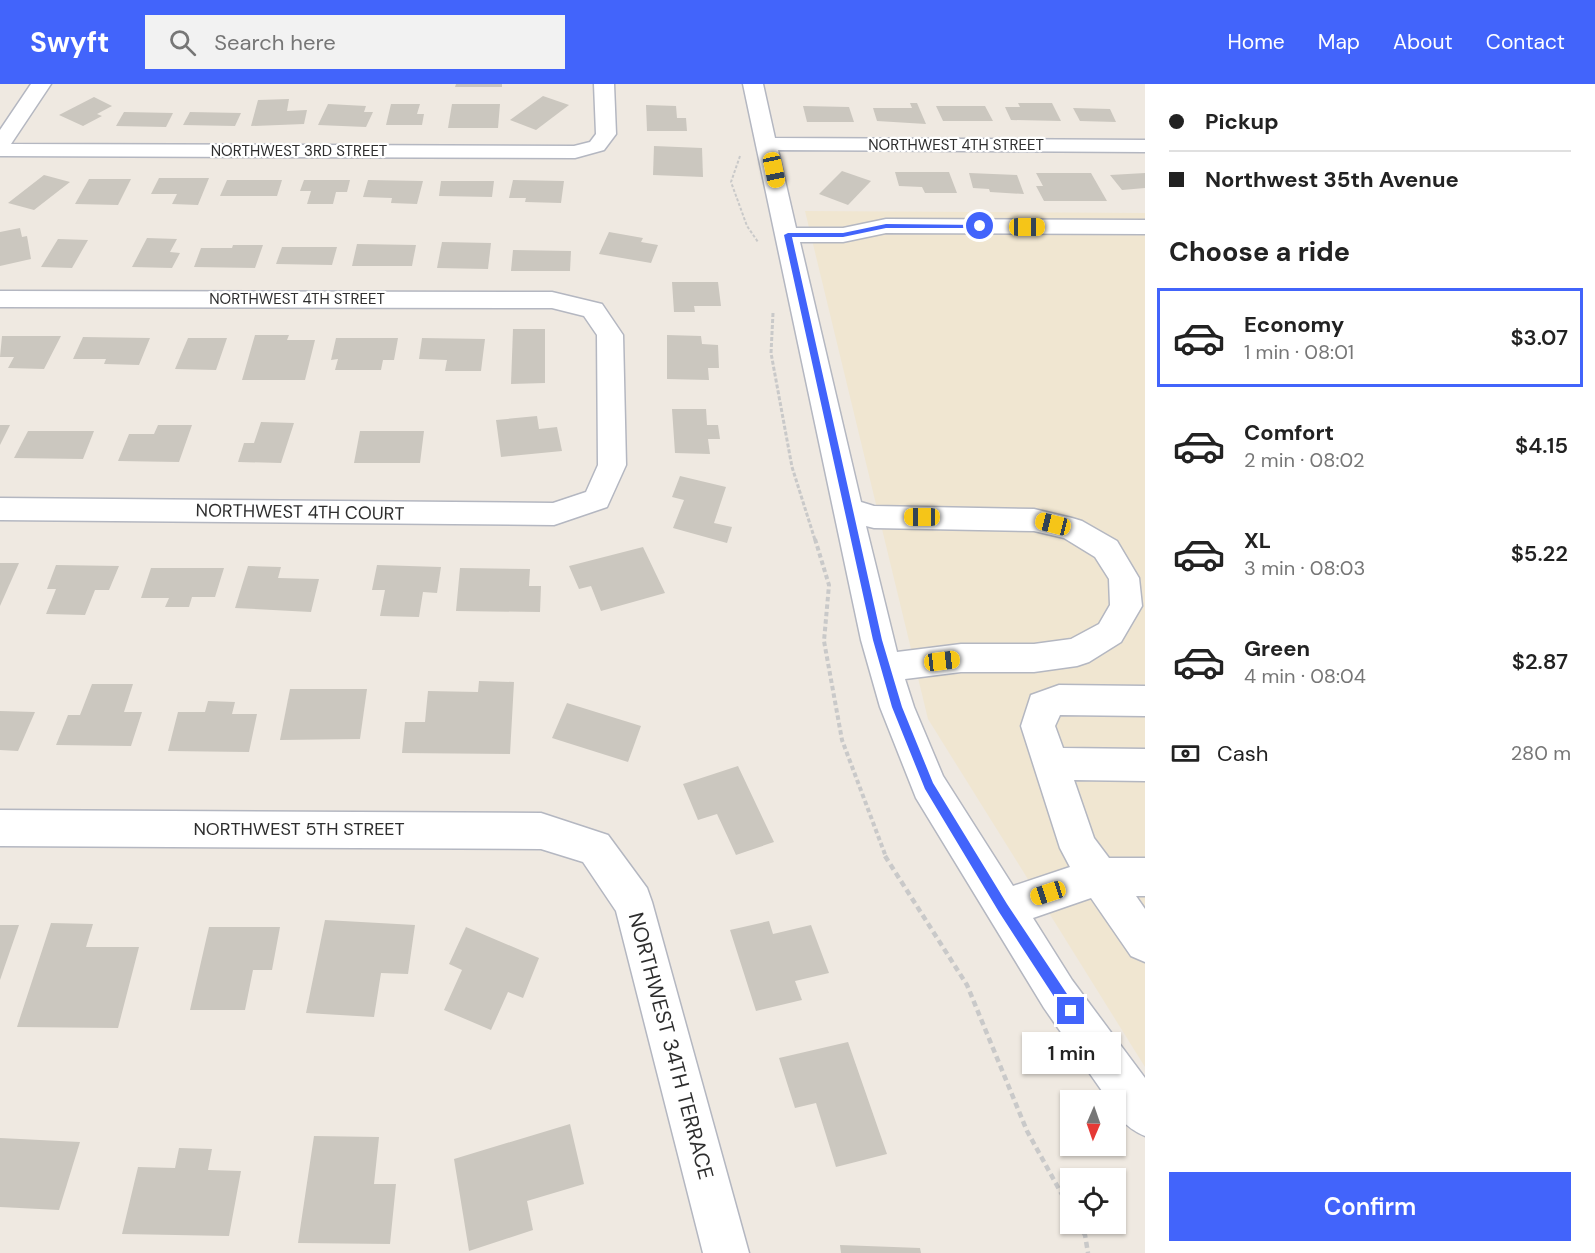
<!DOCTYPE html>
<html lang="en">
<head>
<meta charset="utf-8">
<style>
  :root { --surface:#fff; --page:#f2f2f2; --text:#222; --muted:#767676; --line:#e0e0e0; --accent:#4264fb }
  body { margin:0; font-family:"DM Sans",sans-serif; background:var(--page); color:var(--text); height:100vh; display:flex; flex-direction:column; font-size:22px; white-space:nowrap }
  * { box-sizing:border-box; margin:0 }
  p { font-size:20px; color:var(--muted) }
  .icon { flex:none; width:33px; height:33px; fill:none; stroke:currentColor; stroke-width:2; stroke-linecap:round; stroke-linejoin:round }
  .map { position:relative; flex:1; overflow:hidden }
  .drawer { display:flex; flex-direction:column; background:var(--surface); width:450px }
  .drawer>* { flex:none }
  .guide { display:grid; align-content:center; height:132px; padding:0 24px; background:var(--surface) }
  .needle { width:39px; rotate:182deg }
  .controls { position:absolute; left:1060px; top:1006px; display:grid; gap:12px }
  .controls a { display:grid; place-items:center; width:66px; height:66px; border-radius:0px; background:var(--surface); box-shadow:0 2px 4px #0004; font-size:30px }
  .end { position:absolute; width:27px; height:27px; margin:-14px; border:8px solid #4264fb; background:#fff; box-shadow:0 0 0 3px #fff }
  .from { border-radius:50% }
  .bubble { position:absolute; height:42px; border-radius:0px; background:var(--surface); box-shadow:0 2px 4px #0004; font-size:20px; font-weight:600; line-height:42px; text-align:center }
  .car { position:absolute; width:18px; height:36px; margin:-18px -9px; border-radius:8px; box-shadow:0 0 4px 2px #0007; background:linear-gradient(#f5c518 24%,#345 0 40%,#f5c518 0 76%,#345 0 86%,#f5c518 0) }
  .guide b { display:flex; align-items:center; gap:21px; height:57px; font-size:22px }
  .guide b+b { border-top:2px solid var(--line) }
  .guide i { width:15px; height:15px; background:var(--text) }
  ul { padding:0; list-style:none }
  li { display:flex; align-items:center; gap:18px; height:99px; margin:0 12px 9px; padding:0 12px; border:3px solid transparent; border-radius:0px }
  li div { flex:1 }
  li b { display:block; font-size:22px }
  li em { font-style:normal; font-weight:600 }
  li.on { border-color:var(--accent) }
  li>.icon { width:54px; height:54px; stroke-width:1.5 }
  h2 { padding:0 24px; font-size:27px; line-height:72px }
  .pay { display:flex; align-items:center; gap:15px; height:66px; padding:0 24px; font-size:22px }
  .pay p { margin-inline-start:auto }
  .cta { display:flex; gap:12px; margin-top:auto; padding:12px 24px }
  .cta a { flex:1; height:69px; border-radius:0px; background:var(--accent); color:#fff; font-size:24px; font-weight:600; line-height:69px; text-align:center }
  header { display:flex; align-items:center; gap:36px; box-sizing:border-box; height:84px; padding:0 30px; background:var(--accent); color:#fff }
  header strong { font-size:28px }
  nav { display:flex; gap:33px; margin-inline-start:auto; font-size:21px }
  .search { width:420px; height:54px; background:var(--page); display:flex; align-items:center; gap:15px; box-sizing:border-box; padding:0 21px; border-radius:0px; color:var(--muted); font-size:22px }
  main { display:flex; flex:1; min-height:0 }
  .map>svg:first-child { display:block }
  .education { fill:#f0e6d1 }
  .building { fill:#cbc7bf }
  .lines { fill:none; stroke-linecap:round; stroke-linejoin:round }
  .minor-casing { stroke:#b4b7c1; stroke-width:3 }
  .path-far3 { stroke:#c9c9c9; stroke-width:2; stroke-dasharray:3 2; stroke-linecap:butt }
  .path-far2 { stroke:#c9c9c9; stroke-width:3; stroke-dasharray:4 2; stroke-linecap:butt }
  .path-far1 { stroke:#c9c9c9; stroke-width:4; stroke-dasharray:4.5 3; stroke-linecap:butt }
  .path { stroke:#c9c9c9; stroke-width:4.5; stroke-dasharray:6 4; stroke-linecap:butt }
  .minor { fill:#fff; fill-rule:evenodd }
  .route { fill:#4264fb }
  .labels { text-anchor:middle; stroke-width:4.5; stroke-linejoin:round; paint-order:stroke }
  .far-street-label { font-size:15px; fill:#2e2e2e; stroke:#fff }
  .street-label { font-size:18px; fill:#2e2e2e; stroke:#fff }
  .near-street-label { font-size:21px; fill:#2e2e2e; stroke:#fff }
</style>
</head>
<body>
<header>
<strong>Swyft</strong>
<div class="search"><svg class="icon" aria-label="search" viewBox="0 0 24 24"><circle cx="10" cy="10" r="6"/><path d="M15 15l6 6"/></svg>Search here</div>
<nav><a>Home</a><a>Map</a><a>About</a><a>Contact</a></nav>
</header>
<main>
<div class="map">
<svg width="1145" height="1169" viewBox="0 0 1145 1169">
  <rect width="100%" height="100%" fill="#efe9e1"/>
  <path class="education" d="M 805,127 L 1145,129 L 1145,983 L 928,635 Z"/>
  <g class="building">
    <path d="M 456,0 L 502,0 L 502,3 L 455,3 Z"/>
    <path d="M 543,12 L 569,21 L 536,46 L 510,36 Z"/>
    <path d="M 94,13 L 112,22 L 97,30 L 102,32 L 83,42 L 59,31 Z"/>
    <path d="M 289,15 L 287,27 L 307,26 L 304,40 L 251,42 L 258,16 Z"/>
    <path d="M 910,19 L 917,19 L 926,40 L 877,37 L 873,24 L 912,24 Z"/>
    <path d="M 1018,19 L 1052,19 L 1061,37 L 1011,36 L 1005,23 L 1020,23 Z"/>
    <path d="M 328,20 L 366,22 L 364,28 L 373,28 L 366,43 L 318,41 Z"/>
    <path d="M 391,20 L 420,20 L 417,30 L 424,30 L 422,41 L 386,41 Z"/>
    <path d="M 452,20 L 500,20 L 498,44 L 448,44 Z"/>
    <path d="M 646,21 L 676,22 L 677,34 L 686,34 L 687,47 L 647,47 Z"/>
    <path d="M 803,22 L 849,23 L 854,38 L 807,38 Z"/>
    <path d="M 936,22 L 985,22 L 993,37 L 943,37 Z"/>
    <path d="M 1073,24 L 1110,25 L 1116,38 L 1080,37 Z"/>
    <path d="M 124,28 L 173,29 L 166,43 L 116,42 Z"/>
    <path d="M 190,28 L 241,29 L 235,42 L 183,41 Z"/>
    <path d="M 654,62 L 702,64 L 703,93 L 653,91 Z"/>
    <path d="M 842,87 L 871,97 L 848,121 L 819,110 Z"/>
    <path d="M 895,88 L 949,88 L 957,109 L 925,109 L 922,103 L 899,102 Z"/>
    <path d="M 969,89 L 1017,91 L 1024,110 L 990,108 L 989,105 L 973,104 Z"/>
    <path d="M 1036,89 L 1091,89 L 1107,117 L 1044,117 L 1036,102 L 1043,102 Z"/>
    <path d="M 1145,89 L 1145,104 L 1122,106 L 1110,91 Z"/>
    <path d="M 44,91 L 70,98 L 34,126 L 8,119 Z"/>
    <path d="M 159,94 L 209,94 L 198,121 L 172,120 L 177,110 L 151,110 Z"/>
    <path d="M 89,95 L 131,95 L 118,121 L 75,120 Z"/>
    <path d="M 227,96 L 282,96 L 277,112 L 220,112 Z"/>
    <path d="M 304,96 L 350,96 L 347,108 L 336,108 L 333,120 L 307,120 L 311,107 L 300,107 Z"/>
    <path d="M 368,96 L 423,97 L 417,120 L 391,119 L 392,114 L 363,113 Z"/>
    <path d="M 513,96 L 564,97 L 561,119 L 525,118 L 526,114 L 509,114 Z"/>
    <path d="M 441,97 L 494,97 L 492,113 L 439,112 Z"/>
    <path d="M 20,144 L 22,153 L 27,152 L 31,175 L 0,182 L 0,148 Z"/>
    <path d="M 609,148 L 643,154 L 641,158 L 658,161 L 651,179 L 599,170 Z"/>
    <path d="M 147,154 L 177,155 L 170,168 L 180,169 L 172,184 L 132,183 Z"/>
    <path d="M 58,155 L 88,156 L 72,184 L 41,183 Z"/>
    <path d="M 442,158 L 491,159 L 488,185 L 437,184 Z"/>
    <path d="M 357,160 L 416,161 L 412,182 L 352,182 Z"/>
    <path d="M 233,161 L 263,161 L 255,184 L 194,183 L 201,164 L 232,164 Z"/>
    <path d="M 282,163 L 337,163 L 332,181 L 276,180 Z"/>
    <path d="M 513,166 L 571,167 L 570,187 L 511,187 Z"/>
    <path d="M 672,198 L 718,198 L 721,222 L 694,222 L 695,228 L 674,228 Z"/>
    <path d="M 513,245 L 545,245 L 545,299 L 511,300 Z"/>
    <path d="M 255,251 L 289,251 L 287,256 L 315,256 L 305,296 L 242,296 Z"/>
    <path d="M 667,251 L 701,252 L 702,260 L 718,261 L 719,284 L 708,284 L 709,296 L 667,295 Z"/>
    <path d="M 2,252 L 61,252 L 44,285 L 8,284 L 14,273 L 0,273 Z"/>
    <path d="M 83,253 L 150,254 L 139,281 L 104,280 L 106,275 L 73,275 Z"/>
    <path d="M 188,254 L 227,254 L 216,286 L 175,285 Z"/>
    <path d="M 336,254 L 398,254 L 394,276 L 383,276 L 381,286 L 335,286 L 338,275 L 331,276 Z"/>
    <path d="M 422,254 L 485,255 L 481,287 L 445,287 L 447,276 L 419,275 Z"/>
    <path d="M 672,325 L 706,325 L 707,341 L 718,341 L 720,355 L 708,355 L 710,370 L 675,369 Z"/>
    <path d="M 537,332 L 539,345 L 557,343 L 562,367 L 501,373 L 496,336 Z"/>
    <path d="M 261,338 L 294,339 L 281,379 L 238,378 L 244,359 L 254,359 Z"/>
    <path d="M 0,341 L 10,341 L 0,361 Z"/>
    <path d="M 158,341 L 192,341 L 179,378 L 118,377 L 129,350 L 154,350 Z"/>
    <path d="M 28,347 L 94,347 L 83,375 L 14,374 Z"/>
    <path d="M 360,347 L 424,347 L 420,379 L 354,379 Z"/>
    <path d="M 680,392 L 726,403 L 714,439 L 732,443 L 727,459 L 673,444 L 684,416 L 672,413 Z"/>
    <path d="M 643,463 L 665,509 L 601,527 L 591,502 L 579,505 L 569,482 Z"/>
    <path d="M 0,479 L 19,479 L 0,522 Z"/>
    <path d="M 56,481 L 119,482 L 109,506 L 95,506 L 85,531 L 46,530 L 56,505 L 47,505 Z"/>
    <path d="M 377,481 L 441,483 L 437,509 L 423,508 L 419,533 L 380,532 L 385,506 L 372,506 Z"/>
    <path d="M 248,482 L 281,483 L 278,494 L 319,495 L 311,528 L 235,524 Z"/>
    <path d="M 151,484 L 224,484 L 215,513 L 192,513 L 189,523 L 165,523 L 169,514 L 141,514 Z"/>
    <path d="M 460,484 L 530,485 L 529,502 L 541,502 L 540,528 L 456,527 Z"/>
    <path d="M 479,597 L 514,598 L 510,670 L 402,669 L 405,638 L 425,638 L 428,607 L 478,608 Z"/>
    <path d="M 92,600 L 133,600 L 124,628 L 142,628 L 131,662 L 56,661 L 68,631 L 80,631 Z"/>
    <path d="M 290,605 L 367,605 L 360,655 L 280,656 Z"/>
    <path d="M 208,617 L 235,618 L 232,630 L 257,630 L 249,668 L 168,667 L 178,628 L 205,628 Z"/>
    <path d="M 567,619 L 641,642 L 628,678 L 552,654 Z"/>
    <path d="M 0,627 L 35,628 L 18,667 L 0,666 Z"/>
    <path d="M 738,682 L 774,758 L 736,771 L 717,730 L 698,736 L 683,700 Z"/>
    <path d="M 325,836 L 415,841 L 408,890 L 381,889 L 374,933 L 306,929 Z"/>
    <path d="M 769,837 L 773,850 L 811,841 L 829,889 L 795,897 L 802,916 L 756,927 L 730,846 Z"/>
    <path d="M 51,839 L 93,840 L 86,863 L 139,863 L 118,944 L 17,943 Z"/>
    <path d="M 0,841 L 19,841 L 0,896 Z"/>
    <path d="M 209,843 L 280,843 L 272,886 L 253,886 L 245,926 L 190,926 Z"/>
    <path d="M 466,843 L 539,874 L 523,914 L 508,908 L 491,946 L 444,926 L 462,886 L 449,880 Z"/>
    <path d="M 848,958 L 887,1070 L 836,1083 L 816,1019 L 795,1024 L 779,974 Z"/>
    <path d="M 570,1040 L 584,1100 L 527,1117 L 533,1146 L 469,1167 L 454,1075 Z"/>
    <path d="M 314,1052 L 379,1053 L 374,1100 L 396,1100 L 390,1160 L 298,1159 Z"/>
    <path d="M 0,1054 L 80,1058 L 59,1126 L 0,1123 Z"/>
    <path d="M 179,1064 L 212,1065 L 208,1086 L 241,1087 L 229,1152 L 122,1150 L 138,1083 L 175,1084 Z"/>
    <path d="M 840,1161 L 920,1164 L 921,1169 L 841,1169 Z"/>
  </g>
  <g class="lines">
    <defs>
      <g id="minor">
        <path d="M 31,0 L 51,0 L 11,60 L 574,62 L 590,58 L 596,50 L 594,0 L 614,0 L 616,50 L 604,66 L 575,74 L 0,72 L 0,46 Z"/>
        <path d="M 743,0 L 763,0 L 775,54 L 1145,56 L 1145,68 L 778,66 L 796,144 L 843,144 L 886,135 L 1145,136 L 1145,150 L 886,149 L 843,158 L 800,158 L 861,418 L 874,422 L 1034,425 L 1072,434 L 1082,437 L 1117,457 L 1139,494 L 1142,522 L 1121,558 L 1089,578 L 1077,582 L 1034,588 L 961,588 L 905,595 L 914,623 L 943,692 L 1013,802 L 1070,783 L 1060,764 L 1021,642 L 1031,611 L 1059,601 L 1145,602 L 1145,632 L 1060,631 L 1055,642 L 1063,664 L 1145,665 L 1145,697 L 1074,696 L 1094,754 L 1109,774 L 1145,774 L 1145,812 L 1136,812 L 1145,825 L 1145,878 L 1131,872 L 1091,814 L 1033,834 L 1072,896 L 1145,994 L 1145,1052 C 1129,1045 1116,1035 1116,1017 L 1109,1017 L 1044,924 L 916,714 L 880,623 L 861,556 ZM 866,442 L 874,444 L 1034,447 L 1064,454 L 1095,473 L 1109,495 L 1110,521 L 1099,540 L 1071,555 L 1034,560 L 961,560 L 897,568 Z"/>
        <path d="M 0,207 L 552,208 L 602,220 L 623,251 L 626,381 L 607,423 L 554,441 L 0,436 L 0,414 L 553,419 L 586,408 L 598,381 L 597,251 L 584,232 L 552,224 L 0,223 Z"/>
        <path d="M 0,726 L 541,729 L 608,751 L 647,804 L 652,818 L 749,1169 L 703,1169 L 616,827 L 583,778 L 541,765 L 0,762 Z"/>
      </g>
    </defs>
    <use href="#minor" class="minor-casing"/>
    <path class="path-far3" d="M 740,72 L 731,98 L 747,142 L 758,158"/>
    <path class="path-far2" d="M 773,229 L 771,269 L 792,383 L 815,456"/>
    <path class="path-far1" d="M 815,455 L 829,501 L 824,557 L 842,656 L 886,773"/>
    <g class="path">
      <path d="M 885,772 L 967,901 L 1027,1047 L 1071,1127"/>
      <path d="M 1078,1140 L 1085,1151 L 1088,1169"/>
    </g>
    <use href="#minor" class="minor"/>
  </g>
  <path class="route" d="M 886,140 L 980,141 L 984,142 L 980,144 L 886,144 L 843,153 L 792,153 L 882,556 L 902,623 L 933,699 L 1007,820 L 1075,922 L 1077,927 L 1071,933 L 1066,931 L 999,828 L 925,705 L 892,623 L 873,556 L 784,151 L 788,149 L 843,149 Z"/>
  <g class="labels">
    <g class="far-street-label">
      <text x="956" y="66">NORTHWEST 4TH STREET</text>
      <text x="299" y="72">NORTHWEST 3RD STREET</text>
      <text x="297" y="220">NORTHWEST 4TH STREET</text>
    </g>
    <g class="street-label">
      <text transform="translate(300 428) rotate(1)" y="6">NORTHWEST 4TH COURT</text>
      <text x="299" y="751">NORTHWEST 5TH STREET</text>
    </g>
    <g class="near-street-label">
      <text transform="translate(671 962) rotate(75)" y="7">NORTHWEST 34TH TERRACE</text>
    </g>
  </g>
</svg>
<div class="controls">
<a><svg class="needle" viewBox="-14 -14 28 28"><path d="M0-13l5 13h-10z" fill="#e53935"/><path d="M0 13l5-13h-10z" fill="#767676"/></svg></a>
<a><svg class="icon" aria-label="locate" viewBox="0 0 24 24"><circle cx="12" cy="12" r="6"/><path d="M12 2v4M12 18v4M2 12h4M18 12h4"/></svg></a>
</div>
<i class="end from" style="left:980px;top:142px"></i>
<i class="end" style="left:1071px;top:927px"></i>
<div class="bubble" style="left:1022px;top:948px;width:99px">1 min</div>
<i class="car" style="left:774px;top:86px;rotate:168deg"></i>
<i class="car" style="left:1027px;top:143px;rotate:90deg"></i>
<i class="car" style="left:922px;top:433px;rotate:270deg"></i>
<i class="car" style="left:1053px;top:440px;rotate:284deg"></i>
<i class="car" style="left:942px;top:577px;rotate:83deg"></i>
<i class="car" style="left:1048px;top:809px;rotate:252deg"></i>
</div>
<section class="drawer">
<div class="guide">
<b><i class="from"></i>Pickup</b>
<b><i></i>Northwest 35th Avenue</b>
</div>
<h2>Choose a ride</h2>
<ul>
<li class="on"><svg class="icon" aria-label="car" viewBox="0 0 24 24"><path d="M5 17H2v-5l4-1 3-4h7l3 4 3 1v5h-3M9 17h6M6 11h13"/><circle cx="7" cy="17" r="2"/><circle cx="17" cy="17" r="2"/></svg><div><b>Economy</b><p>1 min · 08:01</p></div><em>$3.07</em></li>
<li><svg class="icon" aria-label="car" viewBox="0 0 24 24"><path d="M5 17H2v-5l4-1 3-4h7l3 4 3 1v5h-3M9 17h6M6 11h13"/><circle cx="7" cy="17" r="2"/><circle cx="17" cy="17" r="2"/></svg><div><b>Comfort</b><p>2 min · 08:02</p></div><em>$4.15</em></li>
<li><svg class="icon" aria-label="car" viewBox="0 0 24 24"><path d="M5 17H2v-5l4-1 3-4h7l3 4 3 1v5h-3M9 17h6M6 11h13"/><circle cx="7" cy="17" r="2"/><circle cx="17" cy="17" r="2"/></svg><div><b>XL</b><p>3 min · 08:03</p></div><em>$5.22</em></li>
<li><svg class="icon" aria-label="car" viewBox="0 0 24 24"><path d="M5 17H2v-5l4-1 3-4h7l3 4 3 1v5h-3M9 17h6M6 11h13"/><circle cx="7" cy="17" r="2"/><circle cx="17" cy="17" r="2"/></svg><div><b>Green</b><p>4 min · 08:04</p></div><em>$2.87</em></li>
</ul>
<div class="pay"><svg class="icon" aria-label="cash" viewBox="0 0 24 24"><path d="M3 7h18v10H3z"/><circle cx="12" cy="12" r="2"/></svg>Cash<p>280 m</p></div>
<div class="cta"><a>Confirm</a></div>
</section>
</main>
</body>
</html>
